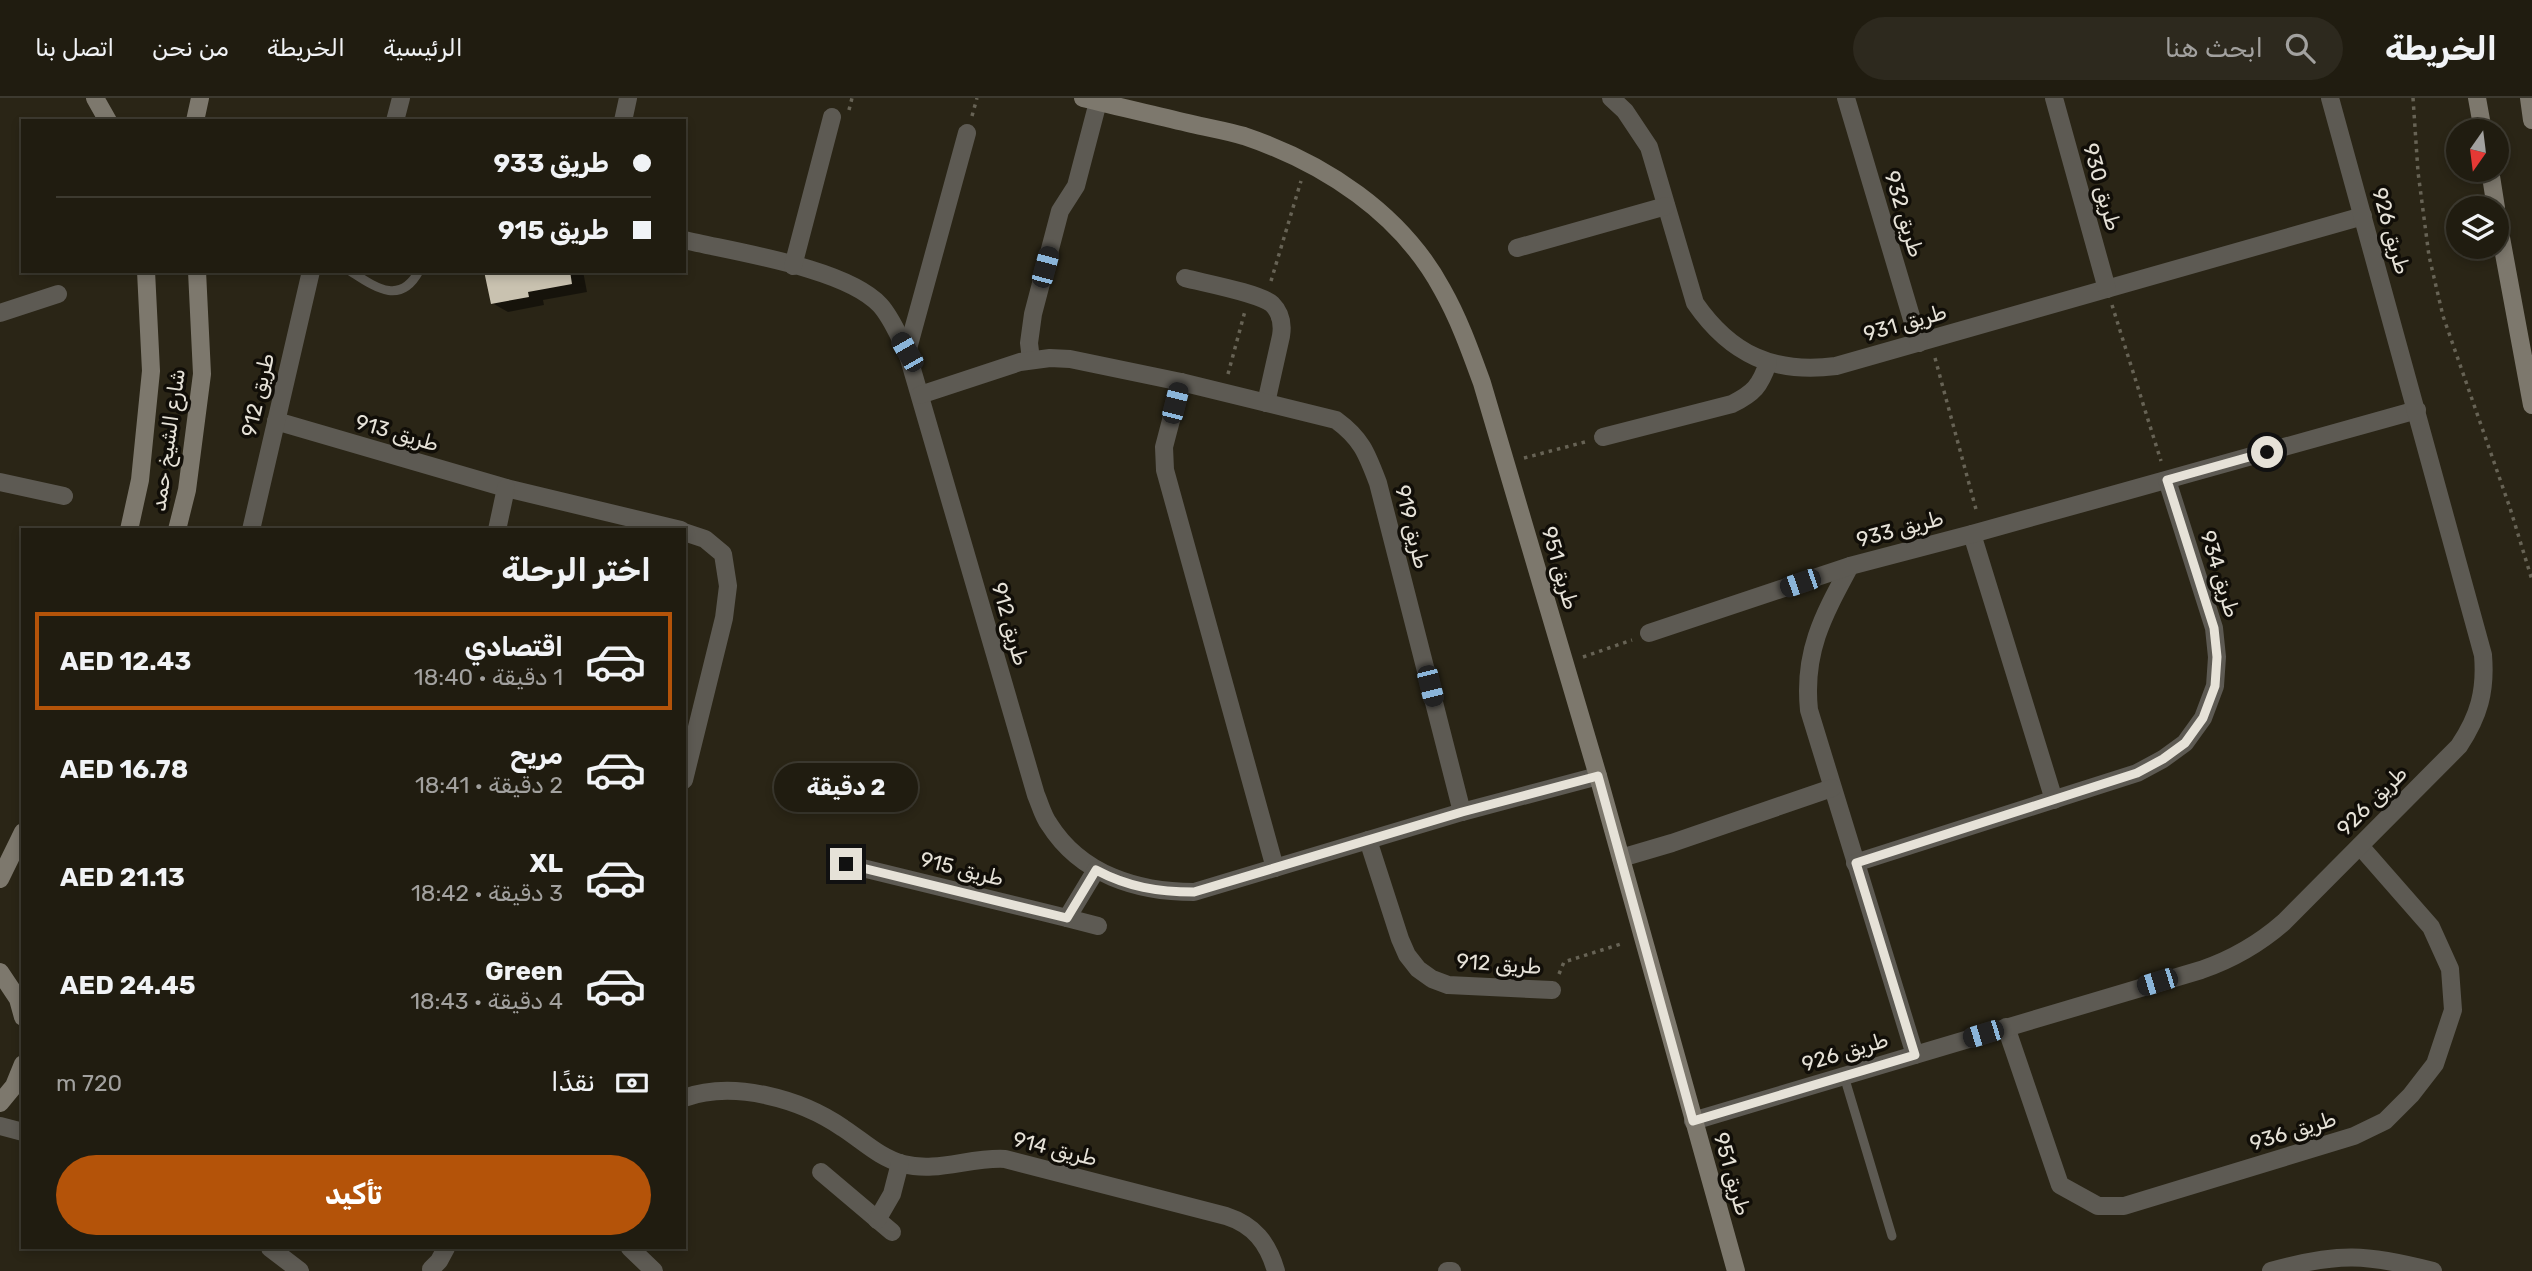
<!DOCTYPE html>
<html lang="ar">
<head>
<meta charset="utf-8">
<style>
  :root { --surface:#201c10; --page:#2d291e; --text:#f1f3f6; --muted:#a2a19f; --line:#3d3a30; --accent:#b45309 }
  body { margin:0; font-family:Rubik,"Noto Naskh Arabic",sans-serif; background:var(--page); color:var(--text); direction:rtl; height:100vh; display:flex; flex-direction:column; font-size:26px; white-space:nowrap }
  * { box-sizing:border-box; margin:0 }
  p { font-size:23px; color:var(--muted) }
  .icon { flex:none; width:38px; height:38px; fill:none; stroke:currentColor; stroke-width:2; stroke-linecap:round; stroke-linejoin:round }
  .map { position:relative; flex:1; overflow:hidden; direction:ltr }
  .side { position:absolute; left:21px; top:430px; width:665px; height:721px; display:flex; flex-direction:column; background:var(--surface); border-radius:0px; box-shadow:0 4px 10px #0003,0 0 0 2px var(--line); direction:rtl }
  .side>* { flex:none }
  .hud { position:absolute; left:21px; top:21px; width:665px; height:154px; border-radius:0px; box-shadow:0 4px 10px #0003,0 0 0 2px var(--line); direction:rtl; display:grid; align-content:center; height:154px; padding:0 35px; background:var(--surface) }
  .needle { width:46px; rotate:194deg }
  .tools { position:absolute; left:2446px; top:21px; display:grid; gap:14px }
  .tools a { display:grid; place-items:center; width:63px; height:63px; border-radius:50%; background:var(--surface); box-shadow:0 4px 10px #0003,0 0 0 2px var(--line); font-size:35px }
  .end { position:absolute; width:32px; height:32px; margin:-16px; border:9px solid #e6e2d8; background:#111; box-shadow:0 0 0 4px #111 }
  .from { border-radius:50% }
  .bubble { position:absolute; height:49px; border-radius:24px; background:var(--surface); box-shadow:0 4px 10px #0003,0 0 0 2px var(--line); font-size:23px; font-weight:700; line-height:49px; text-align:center; direction:rtl }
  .car { position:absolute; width:21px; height:42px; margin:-21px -10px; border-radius:9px; box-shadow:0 0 5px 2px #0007; background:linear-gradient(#222 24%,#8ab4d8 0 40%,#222 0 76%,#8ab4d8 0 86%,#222 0) }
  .hud b { display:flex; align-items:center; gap:24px; height:66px; font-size:26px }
  .hud b+b { border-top:2px solid var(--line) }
  .hud i { width:18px; height:18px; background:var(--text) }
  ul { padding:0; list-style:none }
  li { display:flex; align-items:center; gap:21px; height:98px; margin:0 14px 10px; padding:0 21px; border:4px solid transparent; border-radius:0px }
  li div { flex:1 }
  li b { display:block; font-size:26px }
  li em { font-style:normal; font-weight:700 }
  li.selected { border-color:var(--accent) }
  li>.icon { width:63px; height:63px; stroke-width:1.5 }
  h2 { padding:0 35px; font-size:32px; line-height:84px }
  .pay { display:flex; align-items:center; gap:18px; height:77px; padding:0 35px; font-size:26px }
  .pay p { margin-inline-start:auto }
  .cta { display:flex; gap:14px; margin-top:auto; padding:14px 35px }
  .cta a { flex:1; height:80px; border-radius:42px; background:var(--accent); color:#fff; font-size:28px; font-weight:700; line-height:80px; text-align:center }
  header { display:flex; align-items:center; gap:42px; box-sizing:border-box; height:98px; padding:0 35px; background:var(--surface); border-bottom:2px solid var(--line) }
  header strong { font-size:33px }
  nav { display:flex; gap:38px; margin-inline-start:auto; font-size:24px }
  .search { width:490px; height:63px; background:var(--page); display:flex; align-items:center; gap:18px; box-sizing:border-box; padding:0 24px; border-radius:38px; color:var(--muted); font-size:26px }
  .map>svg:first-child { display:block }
  .shadow { fill:#0007 }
  .building { fill:#c9c2b0 }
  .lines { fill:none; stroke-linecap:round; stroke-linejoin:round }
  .path { stroke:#676355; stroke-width:3.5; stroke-dasharray:3.5 5; stroke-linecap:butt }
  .lane { stroke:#5d5a53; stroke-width:9 }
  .street { stroke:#5d5a53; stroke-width:18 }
  .secondary { stroke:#7d786d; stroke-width:18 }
  .route { stroke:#e6e2d8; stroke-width:9 }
  .labels { text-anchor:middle; stroke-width:7; stroke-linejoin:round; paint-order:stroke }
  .street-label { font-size:21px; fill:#e6e2d8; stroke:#110e08 }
</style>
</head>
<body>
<header>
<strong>الخريطة</strong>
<div class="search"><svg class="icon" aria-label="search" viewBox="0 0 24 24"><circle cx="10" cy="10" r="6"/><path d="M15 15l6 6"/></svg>ابحث هنا</div>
<nav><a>الرئيسية</a><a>الخريطة</a><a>من نحن</a><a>اتصل بنا</a></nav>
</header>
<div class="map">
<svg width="2532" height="1173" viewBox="0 0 2532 1173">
  <rect width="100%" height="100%" fill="#2a2516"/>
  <path class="shadow" d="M 486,173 L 583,173 L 587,194 L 543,202 L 544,207 L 508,214 L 492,205 Z"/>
  <path class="building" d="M 484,173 L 570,173 L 572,186 L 528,194 L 529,199 L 491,206 Z"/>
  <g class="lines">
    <g class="path">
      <path d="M 2413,0 L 2418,74 L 2429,158 L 2443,218 L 2510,410 L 2532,482"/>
      <path d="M 849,12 L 852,0"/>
      <path d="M 972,18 L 977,0"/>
      <path d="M 1271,183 L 1301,83"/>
      <path d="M 2112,207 L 2161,363"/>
      <path d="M 1935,260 L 1977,415"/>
      <path d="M 1228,276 L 1245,213"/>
      <path d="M 1524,360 L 1585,344"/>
      <path d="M 1583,559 L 1632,542"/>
      <path d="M 1559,876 L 1564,864 L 1624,845"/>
    </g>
    <g class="lane">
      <path d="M 350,173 C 375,189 400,208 419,173"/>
      <path d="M 1844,978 L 1892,1138"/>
    </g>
    <g class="street">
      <path d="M 1611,0 L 1625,13 L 1649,49 L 1695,205 C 1731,257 1774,276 1836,268 L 2363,118"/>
      <path d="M 1846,0 L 1919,245"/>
      <path d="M 2054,0 L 2107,191"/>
      <path d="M 395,23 L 401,0"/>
      <path d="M 623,23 L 628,0"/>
      <path d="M 684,142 C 735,154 846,170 880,207 C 892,220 899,239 907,254 L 1036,697 C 1040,706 1043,718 1049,726 C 1081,777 1138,794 1194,794 L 1462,714 L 1598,678"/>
      <path d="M 1517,150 L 1666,108"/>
      <path d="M 793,168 L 832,19"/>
      <path d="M 1185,180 C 1204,185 1259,195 1272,206 C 1281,215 1283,226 1281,238 L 1266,305"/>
      <path d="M 0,215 L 58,196"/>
      <path d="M 907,254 L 967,35"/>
      <path d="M 1031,262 L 1029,245 L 1033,216 L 1060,113 L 1076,88 L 1098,4"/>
      <path d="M 1181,284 L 1164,349 L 1165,372 L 1275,770"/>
      <path d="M 920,297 L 1020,264 L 1050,260 L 1070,261 L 1181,284 L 1336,322 C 1362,341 1367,356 1378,385 L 1462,714"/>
      <path d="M 276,323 L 506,390 L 681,432"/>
      <path d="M 1603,339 L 1732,306 C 1754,295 1760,288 1768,265"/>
      <path d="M 0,384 L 64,398"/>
      <path d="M 251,432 L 311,173"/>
      <path d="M 497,432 L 506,390"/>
      <path d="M 684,434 L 705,441 L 723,456 L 728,488 L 724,520 L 684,682"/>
      <path d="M 1972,436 L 2054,702"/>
      <path d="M 1850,468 C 1823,518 1803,554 1809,612 L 1915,957"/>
      <path d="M 1649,535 L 1850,468 L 1972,436 L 2417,312"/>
      <path d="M 1368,742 L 1400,841 L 1407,857 L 1418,871 L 1432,881 L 1448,887 L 1552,892"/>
      <path d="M 1621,760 L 1672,745 L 1832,690"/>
      <path d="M 1855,765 L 2137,675 L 2163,661 L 2185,645 L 2203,620 L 2215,588 L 2217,559 L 2214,530 L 2167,382"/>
      <path d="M 846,766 L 1067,820 L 1096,772"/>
      <path d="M 1067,820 L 1098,828"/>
      <path d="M 2006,929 L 2060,1087 L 2098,1108 L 2124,1108 L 2354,1038 L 2385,1023 L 2411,997 L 2435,966 L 2453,912 L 2450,871 L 2431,829 L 2360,748"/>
      <path d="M 684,1000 C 734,982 801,1001 843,1030 C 863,1043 880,1060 903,1066 C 937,1075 970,1059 1005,1061 L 1226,1118 C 1254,1127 1268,1145 1276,1173"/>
      <path d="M 1693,1023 L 2201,872 C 2233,861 2259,846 2284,824 L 2459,648 C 2479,618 2486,593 2483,557 L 2330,0"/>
      <path d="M 0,1028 L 23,1034"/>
      <path d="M 821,1074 L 892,1134"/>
      <path d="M 877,1122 L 892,1096 L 900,1065"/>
      <path d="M 270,1150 L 300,1173"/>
      <path d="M 630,1150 L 654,1173"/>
      <path d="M 431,1171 L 439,1163 L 446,1150"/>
      <path d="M 1447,1173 L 1452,1173"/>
      <path d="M 2271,1173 C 2338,1154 2367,1156 2433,1173"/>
    </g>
    <g class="secondary">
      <path d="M 95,0 L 108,23"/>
      <path d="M 1083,0 C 1119,9 1155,17 1192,26 C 1209,30 1227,33 1244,38 C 1324,65 1401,115 1442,191 C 1459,221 1470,252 1482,285 L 1598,678 L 1736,1173"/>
      <path d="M 2477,0 L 2483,33"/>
      <path d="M 2529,0 L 2532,22"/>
      <path d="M 195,23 L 200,0"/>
      <path d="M 2490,72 L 2496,110"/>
      <path d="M 2497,118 L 2532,307"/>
      <path d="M 129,432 L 140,382 L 151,273 L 146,173"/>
      <path d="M 177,432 L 187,392 L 202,276 L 197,173"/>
      <path d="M 0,781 L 23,734"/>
      <path d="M 0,874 L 18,901 L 23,919"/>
      <path d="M 0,1005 L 14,988 L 23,966"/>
    </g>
  </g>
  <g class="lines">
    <path class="route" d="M 846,766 L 1067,820 L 1096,772 C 1128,789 1158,794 1194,794 L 1462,714 L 1598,678 L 1693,1023 L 1915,957 L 1856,765 L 2137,675 L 2163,661 L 2185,645 L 2203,620 L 2215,588 L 2217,559 L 2214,530 L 2167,382 L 2267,354"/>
  </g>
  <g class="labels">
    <g class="street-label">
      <text transform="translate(2102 89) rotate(74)" y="7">طريق 930</text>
      <text transform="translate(1904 116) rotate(73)" y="7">طريق 932</text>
      <text transform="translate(2391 133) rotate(74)" y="7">طريق 926</text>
      <text transform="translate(1905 225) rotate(-16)" y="7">طريق 931</text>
      <text transform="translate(258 297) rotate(-77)" y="7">طريق 912</text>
      <text transform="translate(397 335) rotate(16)" y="7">طريق 913</text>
      <text transform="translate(168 342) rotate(-82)" y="7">شارع الشيخ حمد</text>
      <text transform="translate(1412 429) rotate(76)" y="7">طريق 919</text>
      <text transform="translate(1900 431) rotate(-15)" y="7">طريق 933</text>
      <text transform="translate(1560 470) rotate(74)" y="7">طريق 951</text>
      <text transform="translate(2220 476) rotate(73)" y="7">طريق 934</text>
      <text transform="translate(1010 526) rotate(74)" y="7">طريق 912</text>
      <text transform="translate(2372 703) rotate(-45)" y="7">طريق 926</text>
      <text transform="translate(962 771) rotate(14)" y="7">طريق 915</text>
      <text transform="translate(1499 866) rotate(4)" y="7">طريق 912</text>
      <text transform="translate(1845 954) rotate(-17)" y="7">طريق 926</text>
      <text transform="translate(2293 1033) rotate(-17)" y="7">طريق 936</text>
      <text transform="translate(1055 1051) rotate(14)" y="7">طريق 914</text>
      <text transform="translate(1732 1076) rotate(74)" y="7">طريق 951</text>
    </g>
  </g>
</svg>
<div class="tools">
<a><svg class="needle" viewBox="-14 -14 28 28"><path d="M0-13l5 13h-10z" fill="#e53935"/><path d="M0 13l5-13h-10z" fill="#a2a19f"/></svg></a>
<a><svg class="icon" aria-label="layers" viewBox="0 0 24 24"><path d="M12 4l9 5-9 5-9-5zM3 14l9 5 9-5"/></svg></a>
</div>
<i class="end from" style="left:2267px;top:354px"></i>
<i class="end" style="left:846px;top:766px"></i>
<div class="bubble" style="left:774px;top:665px;width:144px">2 دقيقة</div>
<i class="car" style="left:1045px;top:169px;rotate:15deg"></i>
<i class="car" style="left:907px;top:254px;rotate:330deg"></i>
<i class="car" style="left:1175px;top:305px;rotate:14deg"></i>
<i class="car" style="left:1800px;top:485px;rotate:251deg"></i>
<i class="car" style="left:1430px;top:588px;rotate:166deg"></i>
<i class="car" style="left:2157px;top:884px;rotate:253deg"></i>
<i class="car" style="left:1983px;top:936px;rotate:253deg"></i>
<div class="hud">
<b><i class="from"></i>طريق 933</b>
<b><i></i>طريق 915</b>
</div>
<section class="side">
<h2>اختر الرحلة</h2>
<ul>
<li class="selected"><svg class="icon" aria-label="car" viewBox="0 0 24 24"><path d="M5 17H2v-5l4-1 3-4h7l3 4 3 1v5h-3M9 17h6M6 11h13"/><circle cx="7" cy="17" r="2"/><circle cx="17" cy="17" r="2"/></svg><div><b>اقتصادي</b><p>1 دقيقة · 18:40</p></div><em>AED 12.43</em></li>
<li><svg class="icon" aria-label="car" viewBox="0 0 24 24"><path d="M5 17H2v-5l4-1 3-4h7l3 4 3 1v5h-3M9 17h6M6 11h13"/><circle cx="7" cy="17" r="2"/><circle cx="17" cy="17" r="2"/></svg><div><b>مريح</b><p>2 دقيقة · 18:41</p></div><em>AED 16.78</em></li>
<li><svg class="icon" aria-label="car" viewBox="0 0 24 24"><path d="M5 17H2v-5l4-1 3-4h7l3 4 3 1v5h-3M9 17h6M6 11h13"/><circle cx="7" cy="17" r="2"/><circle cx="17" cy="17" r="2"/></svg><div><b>XL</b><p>3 دقيقة · 18:42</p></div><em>AED 21.13</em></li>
<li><svg class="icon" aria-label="car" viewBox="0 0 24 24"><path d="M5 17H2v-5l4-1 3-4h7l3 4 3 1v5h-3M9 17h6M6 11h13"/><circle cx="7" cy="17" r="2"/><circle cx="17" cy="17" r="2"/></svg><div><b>Green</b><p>4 دقيقة · 18:43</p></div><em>AED 24.45</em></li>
</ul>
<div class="pay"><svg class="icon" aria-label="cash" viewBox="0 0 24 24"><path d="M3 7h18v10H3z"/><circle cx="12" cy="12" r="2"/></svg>نقدًا<p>720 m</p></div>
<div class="cta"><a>تأكيد</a></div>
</section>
</div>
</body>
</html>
